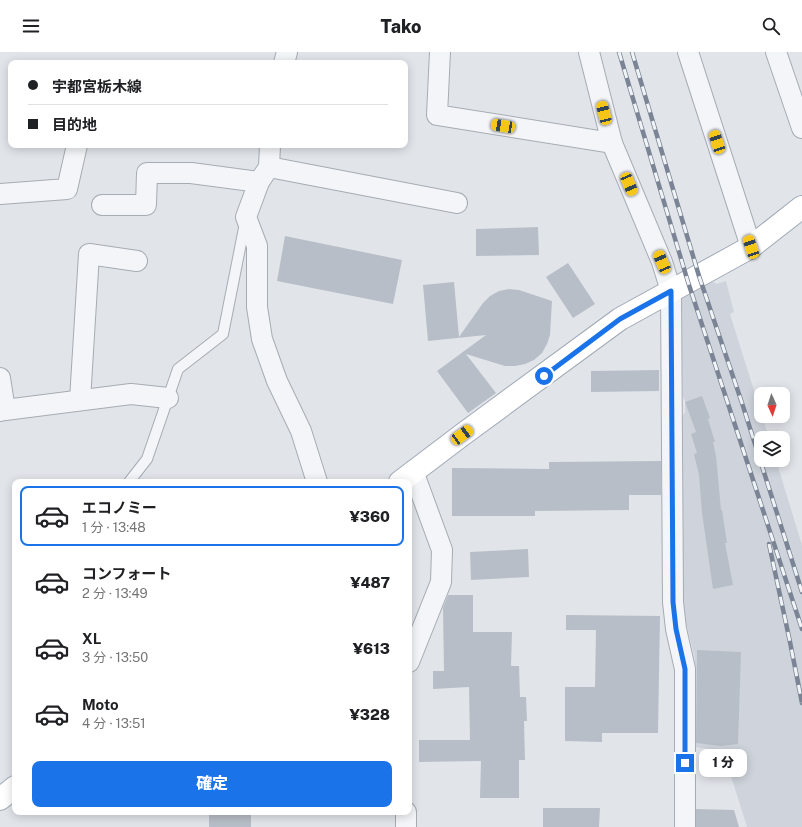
<!DOCTYPE html>
<html lang="ja">
<head>
<meta charset="utf-8">
<style>
  :root { --surface:#fff; --page:#f6f6f6; --text:#202124; --muted:#757577; --line:#e0e0e0; --accent:#1a73e8 }
  body { margin:0; font-family:"Public Sans","Noto Sans JP",sans-serif; background:var(--page); color:var(--text); height:100vh; display:flex; flex-direction:column; font-size:15px; white-space:nowrap }
  * { box-sizing:border-box; margin:0 }
  p { font-size:13px; color:var(--muted) }
  .icon { flex:none; width:22px; height:22px; fill:none; stroke:currentColor; stroke-width:2; stroke-linecap:round; stroke-linejoin:round }
  .map { position:relative; flex:1; overflow:hidden }
  .panel { position:absolute; left:12px; top:427px; width:400px; height:336px; display:flex; flex-direction:column; background:var(--surface); border-radius:8px; box-shadow:0 2px 10px #0003 }
  .panel>* { flex:none }
  .hud { position:absolute; left:8px; top:8px; width:400px; height:88px; border-radius:8px; box-shadow:0 2px 10px #0003; display:grid; align-content:center; height:88px; padding:0 20px; background:var(--surface) }
  .needle { width:26px; rotate:177deg }
  .controls { position:absolute; left:754px; top:335px; display:grid; gap:8px }
  .controls a { display:grid; place-items:center; width:36px; height:36px; border-radius:8px; background:var(--surface); box-shadow:0 2px 10px #0003; font-size:20px }
  .end { position:absolute; width:18px; height:18px; margin:-9px; border:5px solid #1a73e8; background:#fff; box-shadow:0 0 0 2px #fff }
  .from { border-radius:50% }
  .bubble { position:absolute; height:28px; border-radius:8px; background:var(--surface); box-shadow:0 2px 10px #0003; font-size:13px; font-weight:800; line-height:28px; text-align:center }
  .car { position:absolute; width:12px; height:24px; margin:-12px -6px; border-radius:5px; box-shadow:0 0 3px 1px #0007; background:linear-gradient(#f5c518 24%,#345 0 40%,#f5c518 0 76%,#345 0 86%,#f5c518 0) }
  .hud b { display:flex; align-items:center; gap:14px; height:38px; font-size:15px }
  .hud b+b { border-top:1px solid var(--line) }
  .hud i { width:10px; height:10px; background:var(--text) }
  ul { padding:7px 0 0; list-style:none }
  li { display:flex; align-items:center; gap:12px; height:60px; margin:0 8px 6px; padding:0 12px; border:2px solid transparent; border-radius:8px }
  li div { flex:1 }
  li b { display:block; font-size:15px }
  li em { font-style:normal; font-weight:800 }
  li.active { border-color:var(--accent) }
  li>.icon { width:36px; height:36px; stroke-width:1.5 }
  .primary-button { display:flex; gap:8px; margin-top:auto; padding:8px 20px }
  .primary-button a { flex:1; height:46px; border-radius:8px; background:var(--accent); color:#fff; font-size:16px; font-weight:800; line-height:46px; text-align:center }
  header { display:flex; justify-content:space-between; align-items:center; height:52px; padding:0 20px; background:var(--surface); font-size:18px; font-weight:800 }
  .map>svg:first-child { display:block }
  .built { fill:#cfd4dc }
  .building { fill:#b8bec7 }
  .lines { fill:none; stroke-linecap:round; stroke-linejoin:round }
  .service-casing { stroke:#a6acb4; stroke-width:12 }
  .minor-casing { stroke:#a6acb4; stroke-width:22 }
  .primary-casing { stroke:#a0a9b6; stroke-width:24 }
  .service { stroke:#f4f5f8; stroke-width:10 }
  .minor { stroke:#f4f5f8; stroke-width:20 }
  .primary { stroke:#fff; stroke-width:22 }
  .rail-casing { stroke:#7a8494; stroke-width:4.5 }
  .rail { stroke:#f1f4f7; stroke-width:3; stroke-dasharray:9; stroke-linecap:butt }
  .route { stroke:#1a73e8; stroke-width:5 }
</style>
</head>
<body>
<header><svg class="icon" aria-label="menu" viewBox="0 0 24 24"><path d="M4 6h16M4 12h16M4 18h16"/></svg>Tako<svg class="icon" aria-label="search" viewBox="0 0 24 24"><circle cx="10" cy="10" r="6"/><path d="M15 15l6 6"/></svg></header>
<div class="map">
<svg width="802" height="775" viewBox="0 0 802 775">
  <rect width="100%" height="100%" fill="#e1e5ea"/>
  <path class="built" d="M 726,229 L 734,260 L 730,262 L 769,386 L 761,386 L 761,408 L 776,408 L 802,493 L 802,775 L 747,775 L 723,699 L 694,695 L 695,607 L 682,554 L 681,366 L 685,360 L 685,349 L 683,345 L 681,245 L 684,241 L 713,230 L 717,232 Z"/>
  <g class="building">
    <path d="M 538,175 L 539,203 L 476,204 L 476,177 Z"/>
    <path d="M 285,184 L 402,208 L 393,252 L 277,229 Z"/>
    <path d="M 568,211 L 595,252 L 573,266 L 546,225 Z"/>
    <path d="M 454,230 L 459,285 L 483,251 L 490,244 L 499,239 L 509,237 L 519,238 L 552,249 L 550,283 L 547,292 L 542,301 L 534,308 L 525,312 L 515,314 L 505,314 L 466,302 L 496,341 L 468,361 L 437,319 L 486,283 L 428,289 L 423,233 Z"/>
    <path d="M 659,318 L 659,339 L 591,340 L 591,319 Z"/>
    <path d="M 702,344 L 710,366 L 708,367 L 715,390 L 713,390 L 716,404 L 721,458 L 722,458 L 727,491 L 725,491 L 733,533 L 713,537 L 702,461 L 699,423 L 694,402 L 697,401 L 691,382 L 696,380 L 685,350 Z"/>
    <path d="M 661,409 L 661,443 L 629,443 L 629,458 L 535,459 L 535,464 L 452,464 L 452,416 L 549,417 L 549,410 Z"/>
    <path d="M 528,497 L 529,525 L 471,528 L 470,500 Z"/>
    <path d="M 448,543 L 473,543 L 473,580 L 512,580 L 511,614 L 519,614 L 520,645 L 526,645 L 527,669 L 524,669 L 525,708 L 519,708 L 519,746 L 480,746 L 481,709 L 419,710 L 419,688 L 470,688 L 469,635 L 433,637 L 433,619 L 444,619 L 443,556 Z"/>
    <path d="M 566,563 L 660,564 L 658,681 L 602,681 L 602,690 L 565,689 L 565,635 L 595,635 L 596,578 L 566,578 Z"/>
    <path d="M 697,598 L 741,600 L 738,692 L 721,694 L 696,691 Z"/>
    <path d="M 543,756 L 600,756 L 599,775 L 543,775 Z"/>
    <path d="M 696,757 L 734,758 L 739,775 L 696,775 Z"/>
    <rect x="209" y="760" width="42" height="15"/>
  </g>
  <g class="lines">
    <defs>
      <path id="service" d="M 129,430 L 147,407 L 178,317 L 223,282 L 245,171"/>
      <g id="minor">
        <path d="M 440,0 L 437,63 L 612,91 L 662,210 L 671,239 L 673,550 L 676,577 L 685,617 L 685,775"/>
        <path d="M 589,0 L 612,91"/>
        <path d="M 688,0 L 751,195"/>
        <path d="M 776,0 L 802,76"/>
        <path d="M 284,11 L 287,0"/>
        <path d="M 270,93 L 269,115 L 259,130 L 246,165 L 257,194 L 257,255 L 262,287 L 277,329 L 301,379 L 317,430"/>
        <path d="M 269,115 L 457,151"/>
        <path d="M 0,142 L 67,137 L 77,93"/>
        <path d="M 102,153 L 146,153 L 147,121 L 191,121 L 259,130"/>
        <path d="M 0,326 L 5,358 L 0,359"/>
        <path d="M 80,348 L 89,202 L 137,209"/>
        <path d="M 5,358 L 131,342 L 168,346"/>
        <path d="M 409,610 L 441,530 L 442,498 L 413,419"/>
        <path d="M 406,760 L 406,775"/>
      </g>
      <g id="primary">
        <path d="M 400,430 L 462,383 L 620,267 L 751,195 L 802,155"/>
        <path d="M 0,747 L 15,735"/>
      </g>
    </defs>
    <use href="#service" class="service-casing"/>
    <use href="#minor" class="minor-casing"/>
    <use href="#primary" class="primary-casing"/>
    <use href="#service" class="service"/>
    <use href="#minor" class="minor"/>
    <use href="#primary" class="primary"/>
    <defs>
      <g id="rail">
        <path d="M 619,0 L 688,230 L 802,577"/>
        <path d="M 632,0 L 699,224 L 742,351 L 802,540"/>
        <path d="M 769,492 L 790,590 L 802,651"/>
      </g>
    </defs>
    <use href="#rail" class="rail-casing"/>
    <use href="#rail" class="rail"/>
  </g>
  <g class="lines">
    <path class="route" d="M 544,324 L 620,267 L 671,239 L 673,550 L 676,577 L 685,617 L 685,711"/>
  </g>
</svg>
<div class="controls">
<a><svg class="needle" viewBox="-14 -14 28 28"><path d="M0-13l5 13h-10z" fill="#e53935"/><path d="M0 13l5-13h-10z" fill="#757577"/></svg></a>
<a><svg class="icon" aria-label="layers" viewBox="0 0 24 24"><path d="M12 4l9 5-9 5-9-5zM3 14l9 5 9-5"/></svg></a>
</div>
<i class="end from" style="left:544px;top:324px"></i>
<i class="end" style="left:685px;top:711px"></i>
<div class="bubble" style="left:699px;top:697px;width:48px">1 分</div>
<i class="car" style="left:604px;top:61px;rotate:346deg"></i>
<i class="car" style="left:503px;top:74px;rotate:279deg"></i>
<i class="car" style="left:717px;top:90px;rotate:342deg"></i>
<i class="car" style="left:629px;top:132px;rotate:157deg"></i>
<i class="car" style="left:751px;top:195px;rotate:342deg"></i>
<i class="car" style="left:662px;top:210px;rotate:337deg"></i>
<i class="car" style="left:462px;top:383px;rotate:54deg"></i>
<div class="hud">
<b><i class="from"></i>宇都宮栃木線</b>
<b><i></i>目的地</b>
</div>
<section class="panel">
<ul>
<li class="active"><svg class="icon" aria-label="car" viewBox="0 0 24 24"><path d="M5 17H2v-5l4-1 3-4h7l3 4 3 1v5h-3M9 17h6M6 11h13"/><circle cx="7" cy="17" r="2"/><circle cx="17" cy="17" r="2"/></svg><div><b>エコノミー</b><p>1 分 · 13:48</p></div><em>¥360</em></li>
<li><svg class="icon" aria-label="car" viewBox="0 0 24 24"><path d="M5 17H2v-5l4-1 3-4h7l3 4 3 1v5h-3M9 17h6M6 11h13"/><circle cx="7" cy="17" r="2"/><circle cx="17" cy="17" r="2"/></svg><div><b>コンフォート</b><p>2 分 · 13:49</p></div><em>¥487</em></li>
<li><svg class="icon" aria-label="car" viewBox="0 0 24 24"><path d="M5 17H2v-5l4-1 3-4h7l3 4 3 1v5h-3M9 17h6M6 11h13"/><circle cx="7" cy="17" r="2"/><circle cx="17" cy="17" r="2"/></svg><div><b>XL</b><p>3 分 · 13:50</p></div><em>¥613</em></li>
<li><svg class="icon" aria-label="car" viewBox="0 0 24 24"><path d="M5 17H2v-5l4-1 3-4h7l3 4 3 1v5h-3M9 17h6M6 11h13"/><circle cx="7" cy="17" r="2"/><circle cx="17" cy="17" r="2"/></svg><div><b>Moto</b><p>4 分 · 13:51</p></div><em>¥328</em></li>
</ul>
<div class="primary-button"><a>確定</a></div>
</section>
</div>
</body>
</html>
